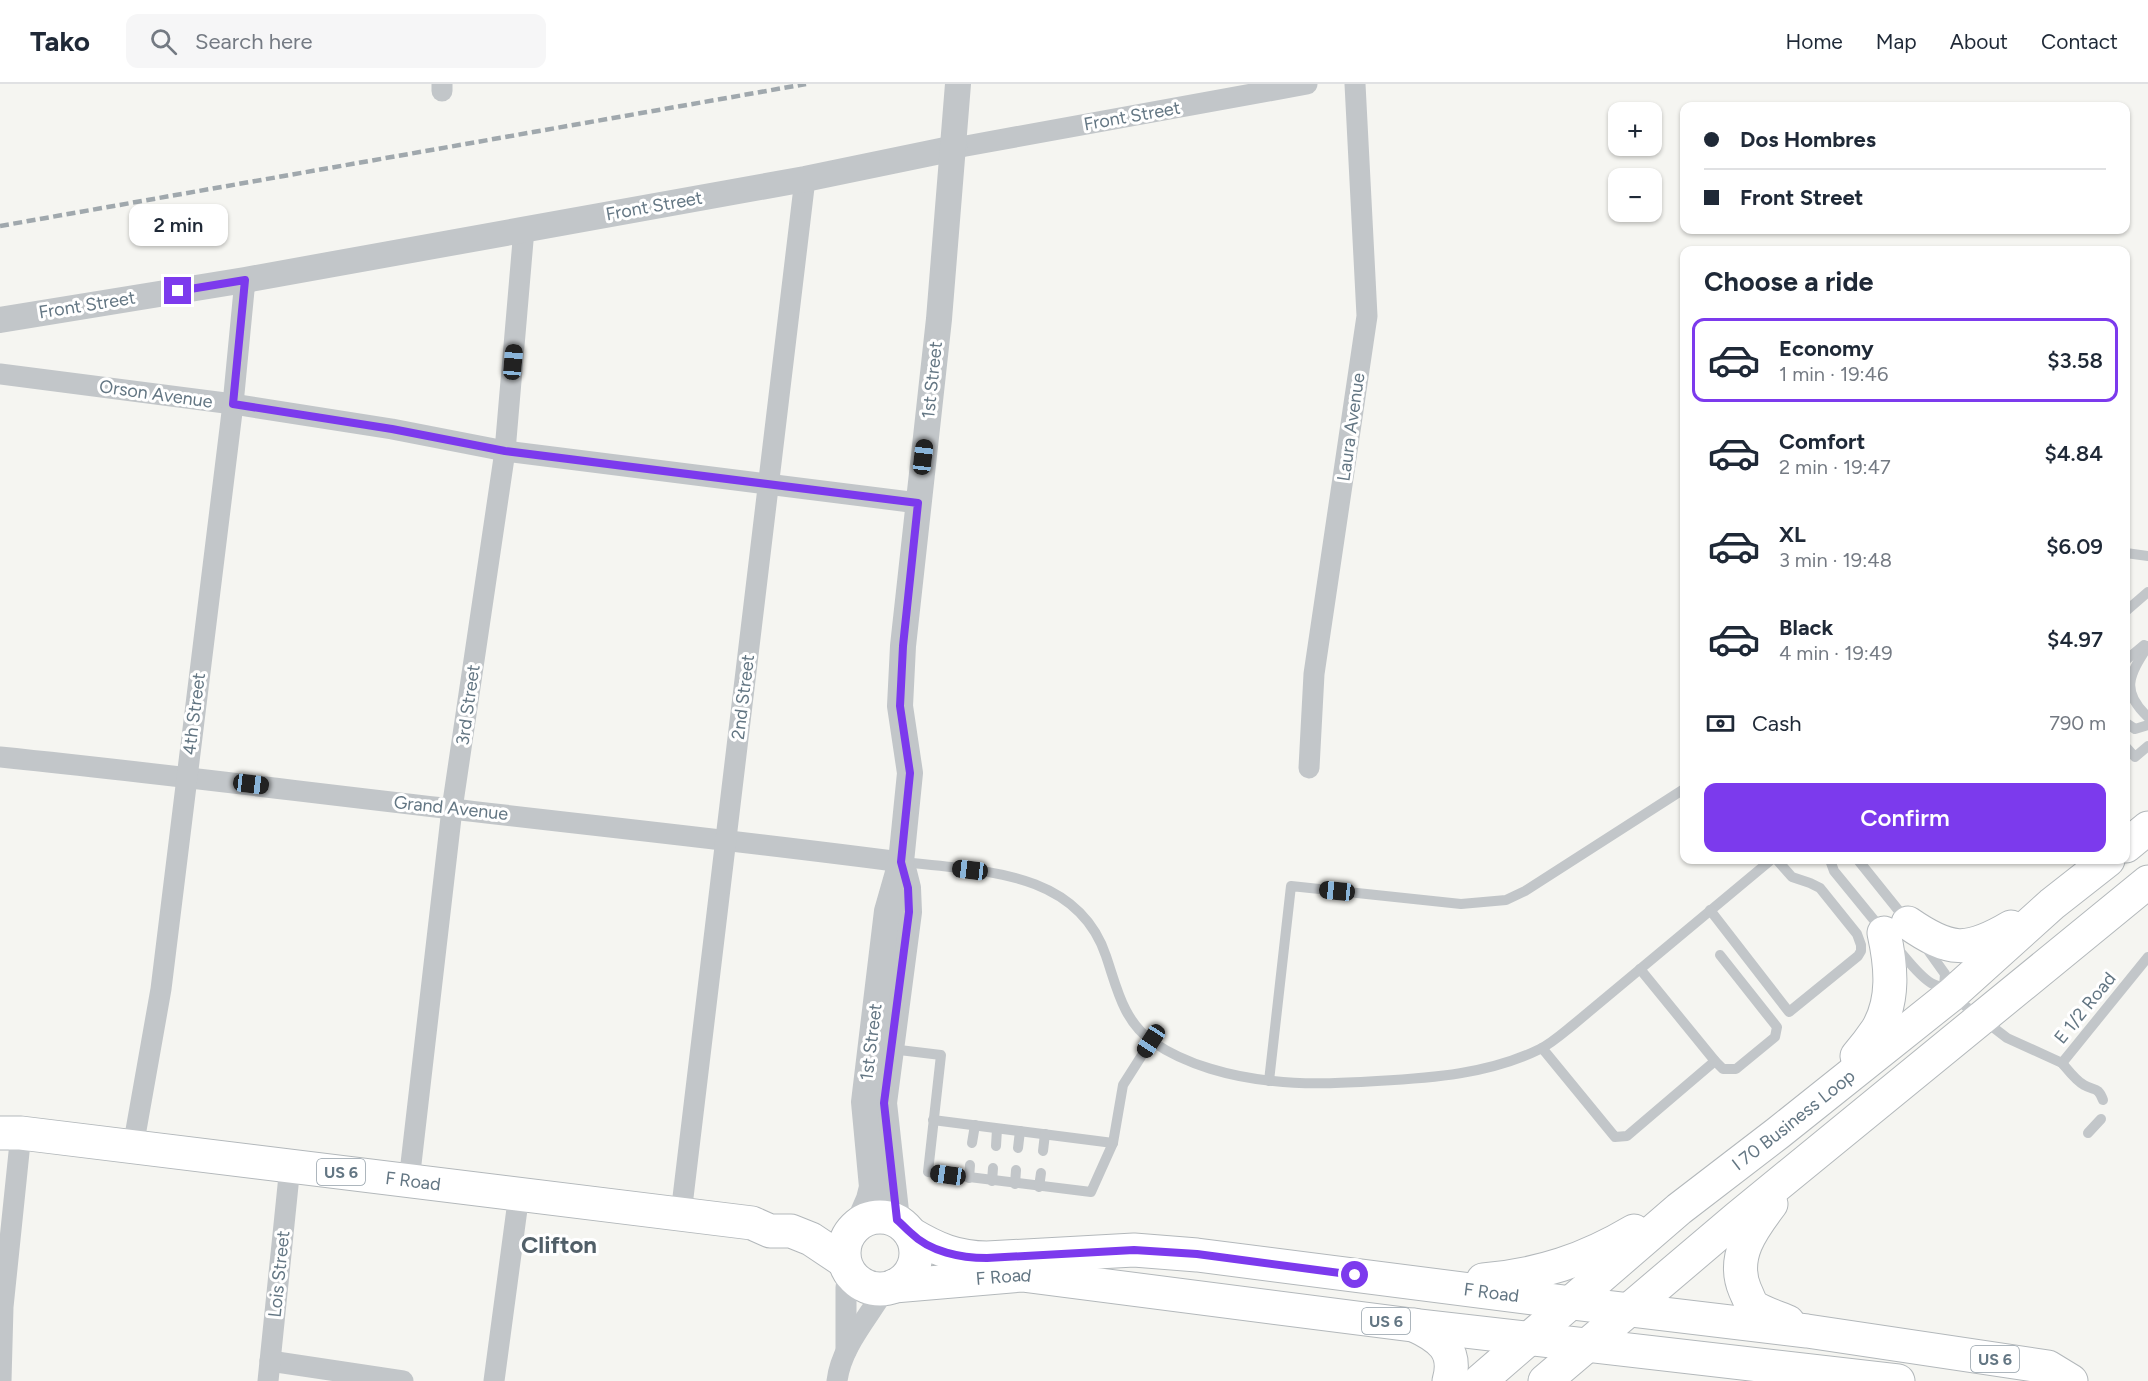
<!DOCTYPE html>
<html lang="en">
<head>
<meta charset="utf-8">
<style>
  :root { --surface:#fff; --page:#f6f6f7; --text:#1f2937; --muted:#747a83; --line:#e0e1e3; --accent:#7c3aed }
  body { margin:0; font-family:Figtree,sans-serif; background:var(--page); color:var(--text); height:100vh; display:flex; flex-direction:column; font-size:22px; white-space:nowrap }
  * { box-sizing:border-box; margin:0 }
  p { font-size:20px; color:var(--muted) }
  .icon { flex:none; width:33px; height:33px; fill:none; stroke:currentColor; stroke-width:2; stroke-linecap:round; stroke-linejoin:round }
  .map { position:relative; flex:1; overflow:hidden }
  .panel { position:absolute; left:1680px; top:162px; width:450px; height:618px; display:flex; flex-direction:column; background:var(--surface); border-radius:12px; box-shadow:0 2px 4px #0004 }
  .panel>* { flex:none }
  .guide { position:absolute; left:1680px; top:18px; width:450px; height:132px; border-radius:12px; box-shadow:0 2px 4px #0004; display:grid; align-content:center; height:132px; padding:0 24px; background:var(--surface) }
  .tools { position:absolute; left:1608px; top:18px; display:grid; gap:12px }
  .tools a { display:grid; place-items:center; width:54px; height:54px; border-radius:12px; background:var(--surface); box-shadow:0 2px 4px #0004; font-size:30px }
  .end { position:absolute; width:27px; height:27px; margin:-14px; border:8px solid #7c3aed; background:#fff; box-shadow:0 0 0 3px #fff }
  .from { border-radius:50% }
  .bubble { position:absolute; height:42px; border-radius:12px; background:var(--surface); box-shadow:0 2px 4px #0004; font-size:20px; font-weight:600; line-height:42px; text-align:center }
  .car { position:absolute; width:18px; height:36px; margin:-18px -9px; border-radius:8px; box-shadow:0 0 4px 2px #0007; background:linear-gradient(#222 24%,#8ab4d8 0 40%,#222 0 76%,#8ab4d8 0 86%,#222 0) }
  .guide b { display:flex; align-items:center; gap:21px; height:57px; font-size:22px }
  .guide b+b { border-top:2px solid var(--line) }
  .guide i { width:15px; height:15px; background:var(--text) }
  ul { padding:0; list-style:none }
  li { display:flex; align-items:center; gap:18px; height:84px; margin:0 12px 9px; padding:0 12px; border:3px solid transparent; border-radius:12px }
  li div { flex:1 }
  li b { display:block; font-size:22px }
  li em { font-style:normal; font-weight:600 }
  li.current { border-color:var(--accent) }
  li>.icon { width:54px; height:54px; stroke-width:1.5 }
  h2 { padding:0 24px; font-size:27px; line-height:72px }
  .pay { display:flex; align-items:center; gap:15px; height:66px; padding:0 24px; font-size:22px }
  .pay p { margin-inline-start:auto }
  .primary-button { display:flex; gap:12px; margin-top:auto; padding:12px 24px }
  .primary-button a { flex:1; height:69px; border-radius:12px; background:var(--accent); color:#fff; font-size:24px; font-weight:600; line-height:69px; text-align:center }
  header { display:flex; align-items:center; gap:36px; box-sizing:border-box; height:84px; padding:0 30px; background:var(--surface); border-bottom:2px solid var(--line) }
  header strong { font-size:28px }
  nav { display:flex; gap:33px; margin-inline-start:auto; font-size:21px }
  .search { width:420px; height:54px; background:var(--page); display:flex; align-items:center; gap:15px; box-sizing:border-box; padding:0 21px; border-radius:12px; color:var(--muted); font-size:22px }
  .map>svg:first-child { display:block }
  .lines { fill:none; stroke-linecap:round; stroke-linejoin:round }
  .primary-casing { stroke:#b3b8bb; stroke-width:35 }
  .service { stroke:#c2c6c9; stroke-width:10 }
  .minor { stroke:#c2c6c9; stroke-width:21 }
  .tertiary { stroke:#c2c6c9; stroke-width:26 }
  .primary { stroke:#fff; stroke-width:33 }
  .rail { stroke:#a0a8ad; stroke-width:4.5; stroke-dasharray:9 4.5; stroke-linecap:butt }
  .route { stroke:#7c3aed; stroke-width:8 }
  .labels { text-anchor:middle; stroke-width:6; stroke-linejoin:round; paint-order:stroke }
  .shield { fill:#fff; stroke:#929fa8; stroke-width:1.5 }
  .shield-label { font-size:16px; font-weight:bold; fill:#637683 }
  .street-label { font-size:18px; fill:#637683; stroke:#fff }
  .district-label { font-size:24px; font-weight:bold; fill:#515f68; stroke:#fff }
</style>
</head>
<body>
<header>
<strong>Tako</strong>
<div class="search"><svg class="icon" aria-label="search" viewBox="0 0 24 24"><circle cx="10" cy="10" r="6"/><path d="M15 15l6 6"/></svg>Search here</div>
<nav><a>Home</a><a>Map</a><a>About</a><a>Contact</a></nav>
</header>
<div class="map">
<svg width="2148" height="1297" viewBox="0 0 2148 1297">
  <rect width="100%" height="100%" fill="#f5f5f1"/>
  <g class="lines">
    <defs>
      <g id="primary">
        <path d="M 2126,762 L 2148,744"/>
        <path d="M 1908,839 C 1950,868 1967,869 2011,843"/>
        <path d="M 1857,972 C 1864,964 1871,955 1877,946 C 1895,916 1891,881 1884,849"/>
        <path id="s1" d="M 0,1049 L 21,1049 L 752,1139 L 770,1147 L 791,1147 L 811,1155 L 844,1177"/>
        <path d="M 1771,1120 C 1752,1145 1731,1173 1745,1206 C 1747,1210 1750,1219 1753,1222 C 1760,1228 1779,1234 1788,1238"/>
        <circle cx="880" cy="1169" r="36"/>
        <path id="s2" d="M 911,1150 C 936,1165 957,1174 987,1174 L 1134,1166 L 1197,1171 L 1572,1219 L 1807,1247 L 2048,1283 L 2071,1297"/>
        <path d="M 1483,1196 C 1540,1191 1585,1176 1634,1147"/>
        <path id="s3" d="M 894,1202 L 1022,1191 L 1412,1241 L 1898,1297"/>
        <path d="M 1414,1241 C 1440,1253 1458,1266 1449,1297"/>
        <path id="s4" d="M 1480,1297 L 1679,1125 L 1778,1049 L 1951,911 L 2052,820 L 2108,776"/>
        <path d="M 1545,1297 L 1737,1134 L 2148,798"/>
      </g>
    </defs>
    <use href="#primary" class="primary-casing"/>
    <g class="service">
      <path d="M 2126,469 L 2148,472"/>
      <path d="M 2126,527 L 2148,508"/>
      <path d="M 2148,562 C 2129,591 2120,607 2148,633"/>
      <path d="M 2126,576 L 2144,561"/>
      <path d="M 2126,639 L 2135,645 L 2148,641"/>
      <path d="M 2126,663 L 2135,673 L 2148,662"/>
      <path d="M 1830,776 L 1834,787 L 1883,847"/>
      <path d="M 1858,776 L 1907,837"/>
      <path d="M 903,778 C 978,787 1077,785 1106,872 C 1117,904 1123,937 1153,958 C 1186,981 1232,993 1273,997 C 1307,1001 1343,999 1377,997 C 1432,994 1489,990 1540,965 C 1552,959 1563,949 1573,941 L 1771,776"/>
      <path d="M 1710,826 L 1789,928 L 1858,872 L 1861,867 L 1861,861 L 1857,850 L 1820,804 L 1810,799 L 1792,793 L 1777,776"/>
      <path d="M 1925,862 L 1945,890 L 1944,903"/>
      <path d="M 1897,864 C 1907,875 1918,891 1931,899 C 1941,905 1942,899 1951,911 L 2007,954 L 2062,979 L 2148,873"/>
      <path d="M 1640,885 L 1715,977 L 1723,985 L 1736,985 L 1775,953 L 1777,943 L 1720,871"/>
      <path d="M 1542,964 L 1615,1053 L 1627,1052 L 1715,977"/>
      <path d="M 891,965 L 941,971 L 928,1088 L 1091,1108 L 1113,1059 L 1123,1001 L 1151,957"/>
      <path d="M 2062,979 C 2068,986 2076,997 2084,1001 C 2094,1007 2098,1002 2103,1016"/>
      <path d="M 1269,997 L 1291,802 L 1461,820 L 1506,816 L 1525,807 L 1684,705"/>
      <path d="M 933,1036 L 1113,1059"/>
      <path d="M 2088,1049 L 2101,1035"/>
      <path d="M 972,1059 L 975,1041"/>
      <path d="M 996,1062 L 997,1045"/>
      <path d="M 1018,1064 L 1020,1047"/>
      <path d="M 1043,1067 L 1045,1050"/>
      <path d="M 969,1094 L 970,1081"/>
      <path d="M 992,1097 L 993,1084"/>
      <path d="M 1015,1100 L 1016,1086"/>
      <path d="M 1039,1103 L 1041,1089"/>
    </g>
    <g class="minor">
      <path d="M 442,7 L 442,0"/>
      <path d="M 955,64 L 1307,0"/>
      <path d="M 0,290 L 233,320 L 392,345 L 505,367 L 918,419"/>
      <path d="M 0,673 C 148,688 296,707 444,724 C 596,742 749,758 901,778"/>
      <path d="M 1309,684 L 1314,590 L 1367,232 L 1355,0"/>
      <path d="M 133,1063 L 161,905 L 233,320 L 245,196"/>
      <path d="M 409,1097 L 452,725 L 505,367 L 524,145"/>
      <path d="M 681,1130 L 805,95"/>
      <path d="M 846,1267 L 846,1204 L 848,1187"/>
      <path d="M 270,1277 L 403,1297"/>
      <path d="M 1,1297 L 3,1223 L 21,1049"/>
      <path d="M 268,1297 L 290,1082"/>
      <path d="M 494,1297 L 519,1110"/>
      <path d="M 837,1297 C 841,1263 868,1234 885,1205"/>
    </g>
    <g class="tertiary">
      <path d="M 0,236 L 245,196 L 805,95 L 955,64"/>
      <path d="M 897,1136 L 884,1019 L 909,828 L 908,804 L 902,780"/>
      <path d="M 859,1138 L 869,1115 L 872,1103 L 864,1018 L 887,827 L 901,778 L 910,689 L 900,622 L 903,562 L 939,235 L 958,0"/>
    </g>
    <use href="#primary" class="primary"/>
    <path class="rail" d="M 0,142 L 806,0"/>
  </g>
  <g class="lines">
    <path class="route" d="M 178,207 L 245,196 L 233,320 L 392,345 L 505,367 L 918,419 L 903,562 L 900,622 L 910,689 L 901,778 L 908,804 L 909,828 L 884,1019 L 897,1136 C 902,1140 906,1145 911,1149 C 930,1168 961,1174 987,1174 L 1134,1166 L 1197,1170 L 1355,1191"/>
  </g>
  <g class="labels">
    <g class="shield">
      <rect x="317" y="1075" width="48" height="26" rx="4.5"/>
      <rect x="1362" y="1224" width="48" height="26" rx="4.5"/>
      <rect x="1971" y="1262" width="48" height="26" rx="4.5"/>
    </g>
    <g class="shield-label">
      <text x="341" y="1094">US 6</text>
      <text x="1386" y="1243">US 6</text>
      <text x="1995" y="1281">US 6</text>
    </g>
    <g class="street-label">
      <text transform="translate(1132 32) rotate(-10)" y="6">Front Street</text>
      <text transform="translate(654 122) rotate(-10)" y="6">Front Street</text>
      <text transform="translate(87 221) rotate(-9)" y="6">Front Street</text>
      <text transform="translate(932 296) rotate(-84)" y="6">1st Street</text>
      <text transform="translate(156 310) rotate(8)" y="6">Orson Avenue</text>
      <text transform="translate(1351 343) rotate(-82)" y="6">Laura Avenue</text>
      <text transform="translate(743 613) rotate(-83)" y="6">2nd Street</text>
      <text transform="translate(468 621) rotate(-82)" y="6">3rd Street</text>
      <text transform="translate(194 630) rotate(-83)" y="6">4th Street</text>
      <text transform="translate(451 724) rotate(6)" y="6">Grand Avenue</text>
      <text transform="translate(2085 924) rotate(-51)" y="6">E 1/2 Road</text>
      <text transform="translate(871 958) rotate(-83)" y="6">1st Street</text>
      <text dy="6" stroke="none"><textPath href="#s4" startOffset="408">I 70 Business Loop</textPath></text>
      <text dy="6" stroke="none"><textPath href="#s1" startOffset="416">F Road</textPath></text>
      <text transform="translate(279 1190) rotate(-84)" y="6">Lois Street</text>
      <text dy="6" stroke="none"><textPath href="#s3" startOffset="110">F Road</textPath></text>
      <text dy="6" stroke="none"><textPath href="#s2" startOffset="588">F Road</textPath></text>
    </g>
    <g class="district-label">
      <text x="559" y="1169">Clifton</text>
    </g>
  </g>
</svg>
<div class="tools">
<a>+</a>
<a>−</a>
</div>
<i class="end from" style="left:1355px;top:1191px"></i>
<i class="end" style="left:178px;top:207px"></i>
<div class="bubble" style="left:129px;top:120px;width:99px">2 min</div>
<i class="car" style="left:513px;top:278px;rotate:5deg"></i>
<i class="car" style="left:923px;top:373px;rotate:7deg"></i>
<i class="car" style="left:251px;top:700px;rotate:97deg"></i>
<i class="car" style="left:970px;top:786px;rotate:277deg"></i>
<i class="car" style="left:1337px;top:807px;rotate:276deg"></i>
<i class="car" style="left:1151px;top:957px;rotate:213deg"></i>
<i class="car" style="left:948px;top:1091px;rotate:278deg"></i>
<div class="guide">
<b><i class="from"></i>Dos Hombres</b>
<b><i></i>Front Street</b>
</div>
<section class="panel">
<h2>Choose a ride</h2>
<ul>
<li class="current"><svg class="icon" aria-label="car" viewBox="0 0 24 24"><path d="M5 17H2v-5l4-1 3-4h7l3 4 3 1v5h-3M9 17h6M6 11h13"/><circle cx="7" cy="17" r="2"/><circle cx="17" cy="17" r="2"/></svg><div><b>Economy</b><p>1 min · 19:46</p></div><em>$3.58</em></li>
<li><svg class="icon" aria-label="car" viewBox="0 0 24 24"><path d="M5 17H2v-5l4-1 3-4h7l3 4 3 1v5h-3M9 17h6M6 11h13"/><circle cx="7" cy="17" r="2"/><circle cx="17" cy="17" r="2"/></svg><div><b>Comfort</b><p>2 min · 19:47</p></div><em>$4.84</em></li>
<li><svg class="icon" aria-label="car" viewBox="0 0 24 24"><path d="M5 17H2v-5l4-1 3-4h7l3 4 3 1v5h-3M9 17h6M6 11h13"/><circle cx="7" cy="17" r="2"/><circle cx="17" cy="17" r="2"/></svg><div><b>XL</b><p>3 min · 19:48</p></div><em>$6.09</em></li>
<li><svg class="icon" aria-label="car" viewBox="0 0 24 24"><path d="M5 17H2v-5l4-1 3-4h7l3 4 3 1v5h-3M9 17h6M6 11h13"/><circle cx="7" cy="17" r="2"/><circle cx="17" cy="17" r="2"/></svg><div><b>Black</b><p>4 min · 19:49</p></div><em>$4.97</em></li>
</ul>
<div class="pay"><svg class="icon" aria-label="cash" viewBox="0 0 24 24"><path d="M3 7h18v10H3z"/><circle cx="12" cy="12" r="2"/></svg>Cash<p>790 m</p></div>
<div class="primary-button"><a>Confirm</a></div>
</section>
</div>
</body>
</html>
